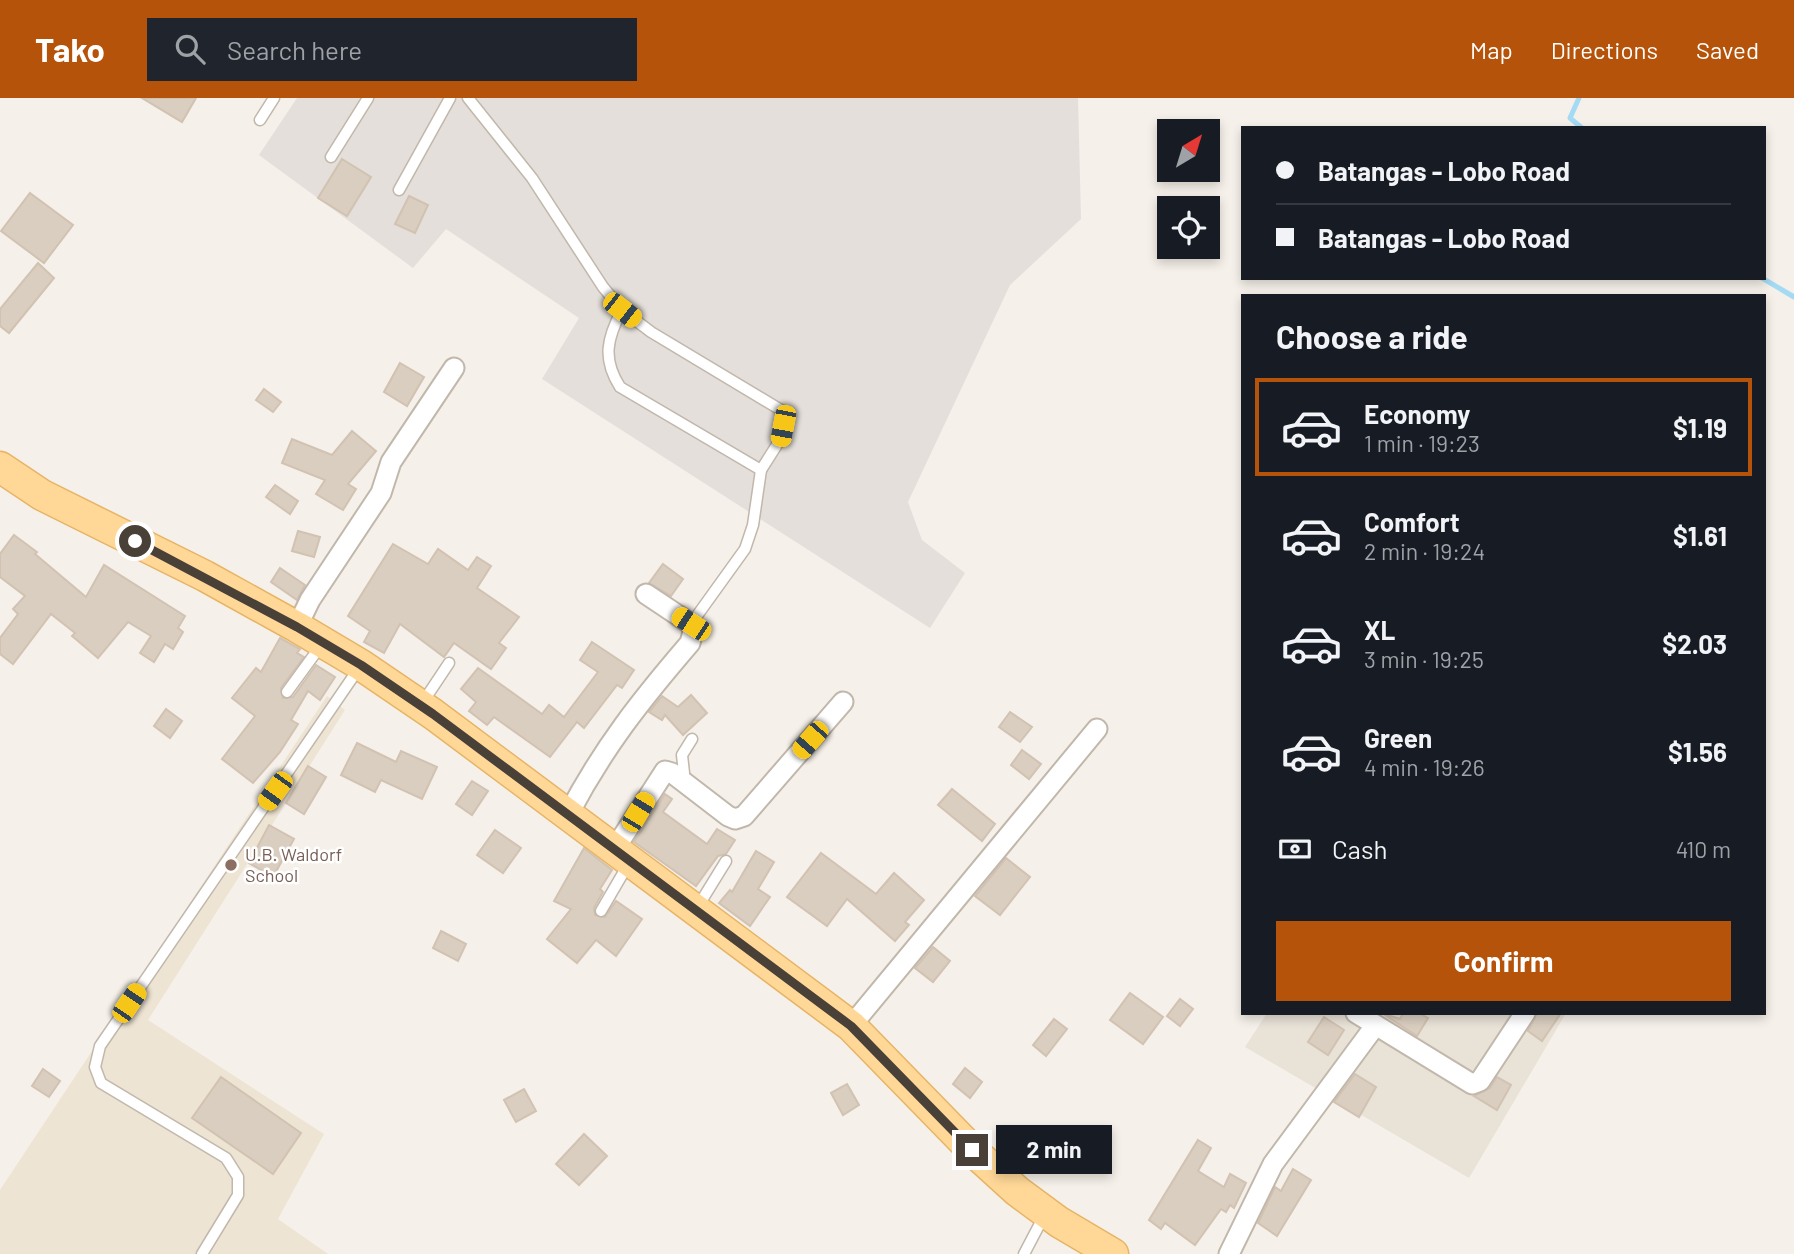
<!DOCTYPE html>
<html lang="en">
<head>
<meta charset="utf-8">
<style>
  :root { --surface:#171b24; --page:#20242c; --text:#f1f3f6; --muted:#9ea1a6; --line:#363941; --accent:#b45309 }
  body { margin:0; font-family:Barlow,sans-serif; background:var(--page); color:var(--text); height:100vh; display:flex; flex-direction:column; font-size:26px; white-space:nowrap }
  * { box-sizing:border-box; margin:0 }
  p { font-size:23px; color:var(--muted) }
  .icon { flex:none; width:38px; height:38px; fill:none; stroke:currentColor; stroke-width:2; stroke-linecap:round; stroke-linejoin:round }
  .map { position:relative; flex:1; overflow:hidden }
  .sheet { position:absolute; left:1241px; top:196px; width:525px; height:721px; display:flex; flex-direction:column; background:var(--surface); border-radius:0px; box-shadow:0 4px 10px #0003 }
  .sheet>* { flex:none }
  .top-card { position:absolute; left:1241px; top:28px; width:525px; height:154px; border-radius:0px; box-shadow:0 4px 10px #0003; display:grid; align-content:center; height:154px; padding:0 35px; background:var(--surface) }
  .needle { width:46px; rotate:38deg }
  .fabs { position:absolute; left:1157px; top:21px; display:grid; gap:14px }
  .fabs a { display:grid; place-items:center; width:63px; height:63px; border-radius:0px; background:var(--surface); box-shadow:0 4px 10px #0003; font-size:35px }
  .end { position:absolute; width:32px; height:32px; margin:-16px; border:9px solid #494037; background:#fff; box-shadow:0 0 0 4px #fff }
  .from { border-radius:50% }
  .bubble { position:absolute; height:49px; border-radius:0px; background:var(--surface); box-shadow:0 4px 10px #0003; font-size:23px; font-weight:700; line-height:49px; text-align:center }
  .car { position:absolute; width:21px; height:42px; margin:-21px -10px; border-radius:9px; box-shadow:0 0 5px 2px #0007; background:linear-gradient(#f5c518 24%,#345 0 40%,#f5c518 0 76%,#345 0 86%,#f5c518 0) }
  .top-card b { display:flex; align-items:center; gap:24px; height:66px; font-size:26px }
  .top-card b+b { border-top:2px solid var(--line) }
  .top-card i { width:18px; height:18px; background:var(--text) }
  ul { padding:0; list-style:none }
  li { display:flex; align-items:center; gap:21px; height:98px; margin:0 14px 10px; padding:0 21px; border:4px solid transparent; border-radius:0px }
  li div { flex:1 }
  li b { display:block; font-size:26px }
  li em { font-style:normal; font-weight:700 }
  li.current { border-color:var(--accent) }
  li>.icon { width:63px; height:63px; stroke-width:1.5 }
  h2 { padding:0 35px; font-size:32px; line-height:84px }
  .pay { display:flex; align-items:center; gap:18px; height:77px; padding:0 35px; font-size:26px }
  .pay p { margin-inline-start:auto }
  .action { display:flex; gap:14px; margin-top:auto; padding:14px 35px }
  .action a { flex:1; height:80px; border-radius:0px; background:var(--accent); color:#fff; font-size:28px; font-weight:700; line-height:80px; text-align:center }
  header { display:flex; align-items:center; gap:42px; box-sizing:border-box; height:98px; padding:0 35px; background:var(--accent); color:#fff }
  header strong { font-size:33px }
  nav { display:flex; gap:38px; margin-inline-start:auto; font-size:24px }
  .search { width:490px; height:63px; background:var(--page); display:flex; align-items:center; gap:18px; box-sizing:border-box; padding:0 24px; border-radius:0px; color:var(--muted); font-size:26px }
  .map>svg:first-child { display:block }
  .residential { fill:#e9e2d7 }
  .industrial { fill:#e4dfda }
  .education { fill:#eee4d3 }
  .lines { fill:none; stroke-linecap:round; stroke-linejoin:round }
  .stream { stroke:#a4daf3; stroke-width:5 }
  .building { fill:#dacec1; stroke:#d2c2b1; stroke-width:2 }
  .service-casing { stroke:#c1b7ab; stroke-width:13 }
  .minor-casing { stroke:#c1b7ab; stroke-width:23 }
  .primary-casing { stroke:#e7b465; stroke-width:33 }
  .service { stroke:#fff; stroke-width:10 }
  .minor { stroke:#fff; stroke-width:19 }
  .primary { stroke:#ffd898; stroke-width:30 }
  .route { stroke:#494037; stroke-width:9 }
  .education-dot { fill:#8d6e63; stroke:#fff; stroke-width:2.5 }
  .labels { text-anchor:middle; stroke-width:5; stroke-linejoin:round; paint-order:stroke }
  .education-label { font-size:18px; fill:#785e54; stroke:#fff; text-anchor:start }
</style>
</head>
<body>
<header>
<strong>Tako</strong>
<div class="search"><svg class="icon" aria-label="search" viewBox="0 0 24 24"><circle cx="10" cy="10" r="6"/><path d="M15 15l6 6"/></svg>Search here</div>
<nav><a>Map</a><a>Directions</a><a>Saved</a></nav>
</header>
<div class="map">
<svg width="1794" height="1156" viewBox="0 0 1794 1156">
  <rect width="100%" height="100%" fill="#f5f0e9"/>
  <path class="residential" d="M 1267,915 L 1566,915 L 1469,1080 L 1245,949 Z"/>
  <path class="industrial" d="M 297,0 L 1078,0 L 1081,121 L 1010,187 L 908,404 L 922,442 L 965,475 L 930,530 L 542,281 L 579,220 L 446,131 L 413,170 L 259,57 Z"/>
  <path class="education" d="M 327,598 L 345,612 L 148,922 L 324,1036 L 278,1121 L 328,1156 L 0,1156 L 0,1092 Z"/>
  <g class="lines">
    <g class="stream">
      <path d="M 1579,0 L 1570,20 L 1582,30"/>
      <path d="M 1762,180 L 1794,199"/>
    </g>
  </g>
  <g class="building">
    <path d="M 142,0 L 196,0 L 182,24 Z"/>
    <path d="M 342,61 L 371,79 L 347,118 L 318,100 Z"/>
    <path d="M 30,95 L 73,127 L 44,165 L 1,133 Z"/>
    <path d="M 409,98 L 428,107 L 415,135 L 395,126 Z"/>
    <path d="M 38,165 L 54,180 L 9,235 L 0,228 L 0,211 Z"/>
    <path d="M 400,265 L 424,279 L 407,308 L 384,294 Z"/>
    <path d="M 264,291 L 281,304 L 273,314 L 256,302 Z"/>
    <path d="M 352,333 L 376,353 L 348,386 L 356,391 L 343,412 L 316,396 L 325,382 L 282,365 L 292,341 L 332,357 Z"/>
    <path d="M 275,387 L 298,403 L 290,416 L 266,399 Z"/>
    <path d="M 298,433 L 320,439 L 314,459 L 292,453 Z"/>
    <path d="M 14,437 L 37,454 L 35,456 L 86,499 L 104,467 L 185,518 L 178,530 L 183,534 L 173,551 L 165,546 L 154,564 L 140,555 L 151,538 L 128,524 L 98,560 L 72,538 L 75,535 L 51,516 L 13,566 L 0,556 L 0,540 L 18,516 L 13,511 L 25,498 L 0,479 L 0,456 Z"/>
    <path d="M 393,446 L 428,466 L 438,451 L 468,472 L 477,459 L 491,468 L 477,490 L 519,519 L 499,545 L 506,550 L 491,571 L 454,545 L 444,559 L 400,526 L 384,555 L 364,544 L 370,533 L 348,518 Z"/>
    <path d="M 663,466 L 683,481 L 671,498 L 649,485 Z"/>
    <path d="M 280,470 L 305,487 L 297,502 L 271,484 Z"/>
    <path d="M 280,540 L 300,551 L 297,555 L 304,559 L 281,590 L 283,600 L 293,599 L 316,567 L 335,579 L 320,602 L 308,593 L 291,622 L 298,626 L 280,654 L 253,685 L 222,661 L 255,618 L 232,600 L 256,570 L 261,574 Z"/>
    <path d="M 592,544 L 634,572 L 622,590 L 617,587 L 584,630 L 577,624 L 550,659 L 494,619 L 487,627 L 469,613 L 476,604 L 461,591 L 478,570 L 542,616 L 549,607 L 564,619 L 598,574 L 580,562 Z"/>
    <path d="M 691,597 L 707,615 L 683,637 L 665,617 L 662,622 L 649,614 L 662,598 L 678,609 Z"/>
    <path d="M 166,611 L 182,623 L 170,640 L 154,628 Z"/>
    <path d="M 1010,614 L 1032,629 L 1020,644 L 999,629 Z"/>
    <path d="M 357,645 L 396,664 L 401,653 L 437,669 L 422,701 L 381,682 L 375,694 L 341,677 Z"/>
    <path d="M 1022,652 L 1041,666 L 1029,681 L 1011,667 Z"/>
    <path d="M 308,668 L 326,679 L 304,716 L 286,705 Z"/>
    <path d="M 472,683 L 488,693 L 472,717 L 456,706 Z"/>
    <path d="M 952,691 L 995,726 L 982,743 L 938,707 Z"/>
    <path d="M 665,696 L 672,701 L 663,714 L 707,746 L 717,731 L 735,742 L 726,756 L 718,758 L 696,788 L 634,744 Z"/>
    <path d="M 269,727 L 294,741 L 273,779 L 249,765 Z"/>
    <path d="M 495,732 L 521,750 L 503,775 L 477,757 Z"/>
    <path d="M 584,750 L 612,772 L 600,791 L 603,794 L 594,810 L 595,817 L 605,819 L 616,803 L 642,821 L 616,858 L 596,842 L 577,865 L 547,841 L 571,811 L 554,803 Z"/>
    <path d="M 756,753 L 774,764 L 758,791 L 770,799 L 750,828 L 719,805 L 730,792 L 732,794 Z"/>
    <path d="M 821,755 L 876,796 L 894,775 L 924,802 L 905,824 L 909,827 L 895,843 L 847,801 L 827,828 L 787,799 Z"/>
    <path d="M 1006,760 L 1030,779 L 1000,817 L 975,798 Z"/>
    <path d="M 441,833 L 466,846 L 458,863 L 433,850 Z"/>
    <path d="M 933,849 L 950,863 L 933,884 L 915,870 Z"/>
    <path d="M 1130,895 L 1163,919 L 1143,946 L 1110,922 Z"/>
    <path d="M 1180,901 L 1193,911 L 1180,928 L 1167,918 Z"/>
    <path d="M 1382,915 L 1400,921 L 1403,915 L 1419,915 L 1428,920 L 1417,938 Z"/>
    <path d="M 1537,915 L 1561,915 L 1542,943 L 1528,933 Z"/>
    <path d="M 1324,919 L 1344,932 L 1328,957 L 1308,944 Z"/>
    <path d="M 1054,921 L 1067,931 L 1046,958 L 1033,947 Z"/>
    <path d="M 965,970 L 982,984 L 970,1000 L 953,986 Z"/>
    <path d="M 43,971 L 60,983 L 49,999 L 32,988 Z"/>
    <path d="M 1355,976 L 1376,989 L 1359,1019 L 1334,1004 Z"/>
    <path d="M 221,979 L 301,1035 L 273,1076 L 192,1020 Z"/>
    <path d="M 1497,979 L 1511,987 L 1497,1012 L 1474,998 L 1490,990 Z"/>
    <path d="M 847,986 L 859,1007 L 843,1017 L 831,995 Z"/>
    <path d="M 524,991 L 536,1013 L 516,1024 L 504,1002 Z"/>
    <path d="M 1052,1032 L 1087,1056 L 1073,1073 L 1041,1048 Z"/>
    <path d="M 584,1036 L 607,1058 L 579,1087 L 556,1066 Z"/>
    <path d="M 1198,1042 L 1211,1050 L 1198,1073 L 1224,1089 L 1230,1076 L 1246,1085 L 1234,1110 L 1230,1107 L 1226,1114 L 1221,1111 L 1195,1147 L 1165,1125 L 1161,1131 L 1149,1122 Z"/>
    <path d="M 1293,1071 L 1311,1082 L 1277,1138 L 1258,1125 L 1275,1089 L 1281,1093 Z"/>
  </g>
  <g class="lines">
    <defs>
      <g id="service">
        <path d="M 468,0 L 532,80 L 603,189 L 622,212 L 651,234 L 786,315 L 780,342 L 761,372 L 620,289 C 602,261 607,240 622,212"/>
        <path d="M 260,22 L 274,0"/>
        <path d="M 331,59 L 368,0"/>
        <path d="M 399,92 L 450,0"/>
        <path d="M 691,526 L 745,451 L 753,427 L 761,372"/>
        <path d="M 287,594 L 322,546"/>
        <path d="M 423,604 L 449,565"/>
        <path d="M 680,681 L 684,675 L 682,657 L 692,641"/>
        <path d="M 697,810 L 726,763"/>
        <path d="M 601,813 L 629,765"/>
        <path d="M 202,1156 L 238,1097 L 238,1079 L 226,1060 L 101,985 L 95,969 L 100,948 L 359,570"/>
        <path d="M 1024,1156 L 1045,1116"/>
      </g>
      <g id="minor">
        <path d="M 297,529 L 310,502 L 381,395 L 391,364 L 454,270"/>
        <path d="M 568,717 C 603,650 641,602 690,545 L 693,534 L 691,526 L 646,496"/>
        <path d="M 614,752 L 665,673 L 672,675 L 728,718 L 735,721 L 744,718 L 843,604"/>
        <path d="M 1356,915 L 1472,986 L 1480,983 L 1525,915"/>
        <path d="M 851,928 L 1097,631"/>
        <path d="M 1229,1156 L 1273,1066 L 1375,928"/>
      </g>
      <path id="primary" d="M 0,369 L 42,397 L 205,478 L 297,529 L 361,567 L 433,616 L 851,928 L 972,1052 L 1017,1093 L 1059,1124 L 1113,1156"/>
    </defs>
    <use href="#service" class="service-casing"/>
    <use href="#minor" class="minor-casing"/>
    <use href="#primary" class="primary-casing"/>
    <use href="#service" class="service"/>
    <use href="#minor" class="minor"/>
    <use href="#primary" class="primary"/>
  </g>
  <g class="lines">
    <path class="route" d="M 135,443 L 297,529 L 361,567 L 433,616 L 851,928 L 972,1052"/>
  </g>
  <circle class="education-dot" cx="231" cy="767" r="7"/>
  <g class="labels">
    <g class="education-label">
      <text x="245" y="763">U.B. Waldorf<tspan x="245" dy="21">School</tspan></text>
    </g>
  </g>
</svg>
<div class="fabs">
<a><svg class="needle" viewBox="-14 -14 28 28"><path d="M0-13l5 13h-10z" fill="#e53935"/><path d="M0 13l5-13h-10z" fill="#9ea1a6"/></svg></a>
<a><svg class="icon" aria-label="locate" viewBox="0 0 24 24"><circle cx="12" cy="12" r="6"/><path d="M12 2v4M12 18v4M2 12h4M18 12h4"/></svg></a>
</div>
<i class="end from" style="left:135px;top:443px"></i>
<i class="end" style="left:972px;top:1052px"></i>
<div class="bubble" style="left:996px;top:1027px;width:116px">2 min</div>
<i class="car" style="left:622px;top:212px;rotate:128deg"></i>
<i class="car" style="left:783px;top:328px;rotate:191deg"></i>
<i class="car" style="left:691px;top:526px;rotate:303deg"></i>
<i class="car" style="left:810px;top:642px;rotate:221deg"></i>
<i class="car" style="left:275px;top:693px;rotate:216deg"></i>
<i class="car" style="left:638px;top:714px;rotate:31deg"></i>
<i class="car" style="left:129px;top:905px;rotate:34deg"></i>
<div class="top-card">
<b><i class="from"></i>Batangas - Lobo Road</b>
<b><i></i>Batangas - Lobo Road</b>
</div>
<section class="sheet">
<h2>Choose a ride</h2>
<ul>
<li class="current"><svg class="icon" aria-label="car" viewBox="0 0 24 24"><path d="M5 17H2v-5l4-1 3-4h7l3 4 3 1v5h-3M9 17h6M6 11h13"/><circle cx="7" cy="17" r="2"/><circle cx="17" cy="17" r="2"/></svg><div><b>Economy</b><p>1 min · 19:23</p></div><em>$1.19</em></li>
<li><svg class="icon" aria-label="car" viewBox="0 0 24 24"><path d="M5 17H2v-5l4-1 3-4h7l3 4 3 1v5h-3M9 17h6M6 11h13"/><circle cx="7" cy="17" r="2"/><circle cx="17" cy="17" r="2"/></svg><div><b>Comfort</b><p>2 min · 19:24</p></div><em>$1.61</em></li>
<li><svg class="icon" aria-label="car" viewBox="0 0 24 24"><path d="M5 17H2v-5l4-1 3-4h7l3 4 3 1v5h-3M9 17h6M6 11h13"/><circle cx="7" cy="17" r="2"/><circle cx="17" cy="17" r="2"/></svg><div><b>XL</b><p>3 min · 19:25</p></div><em>$2.03</em></li>
<li><svg class="icon" aria-label="car" viewBox="0 0 24 24"><path d="M5 17H2v-5l4-1 3-4h7l3 4 3 1v5h-3M9 17h6M6 11h13"/><circle cx="7" cy="17" r="2"/><circle cx="17" cy="17" r="2"/></svg><div><b>Green</b><p>4 min · 19:26</p></div><em>$1.56</em></li>
</ul>
<div class="pay"><svg class="icon" aria-label="cash" viewBox="0 0 24 24"><path d="M3 7h18v10H3z"/><circle cx="12" cy="12" r="2"/></svg>Cash<p>410 m</p></div>
<div class="action"><a>Confirm</a></div>
</section>
</div>
</body>
</html>
